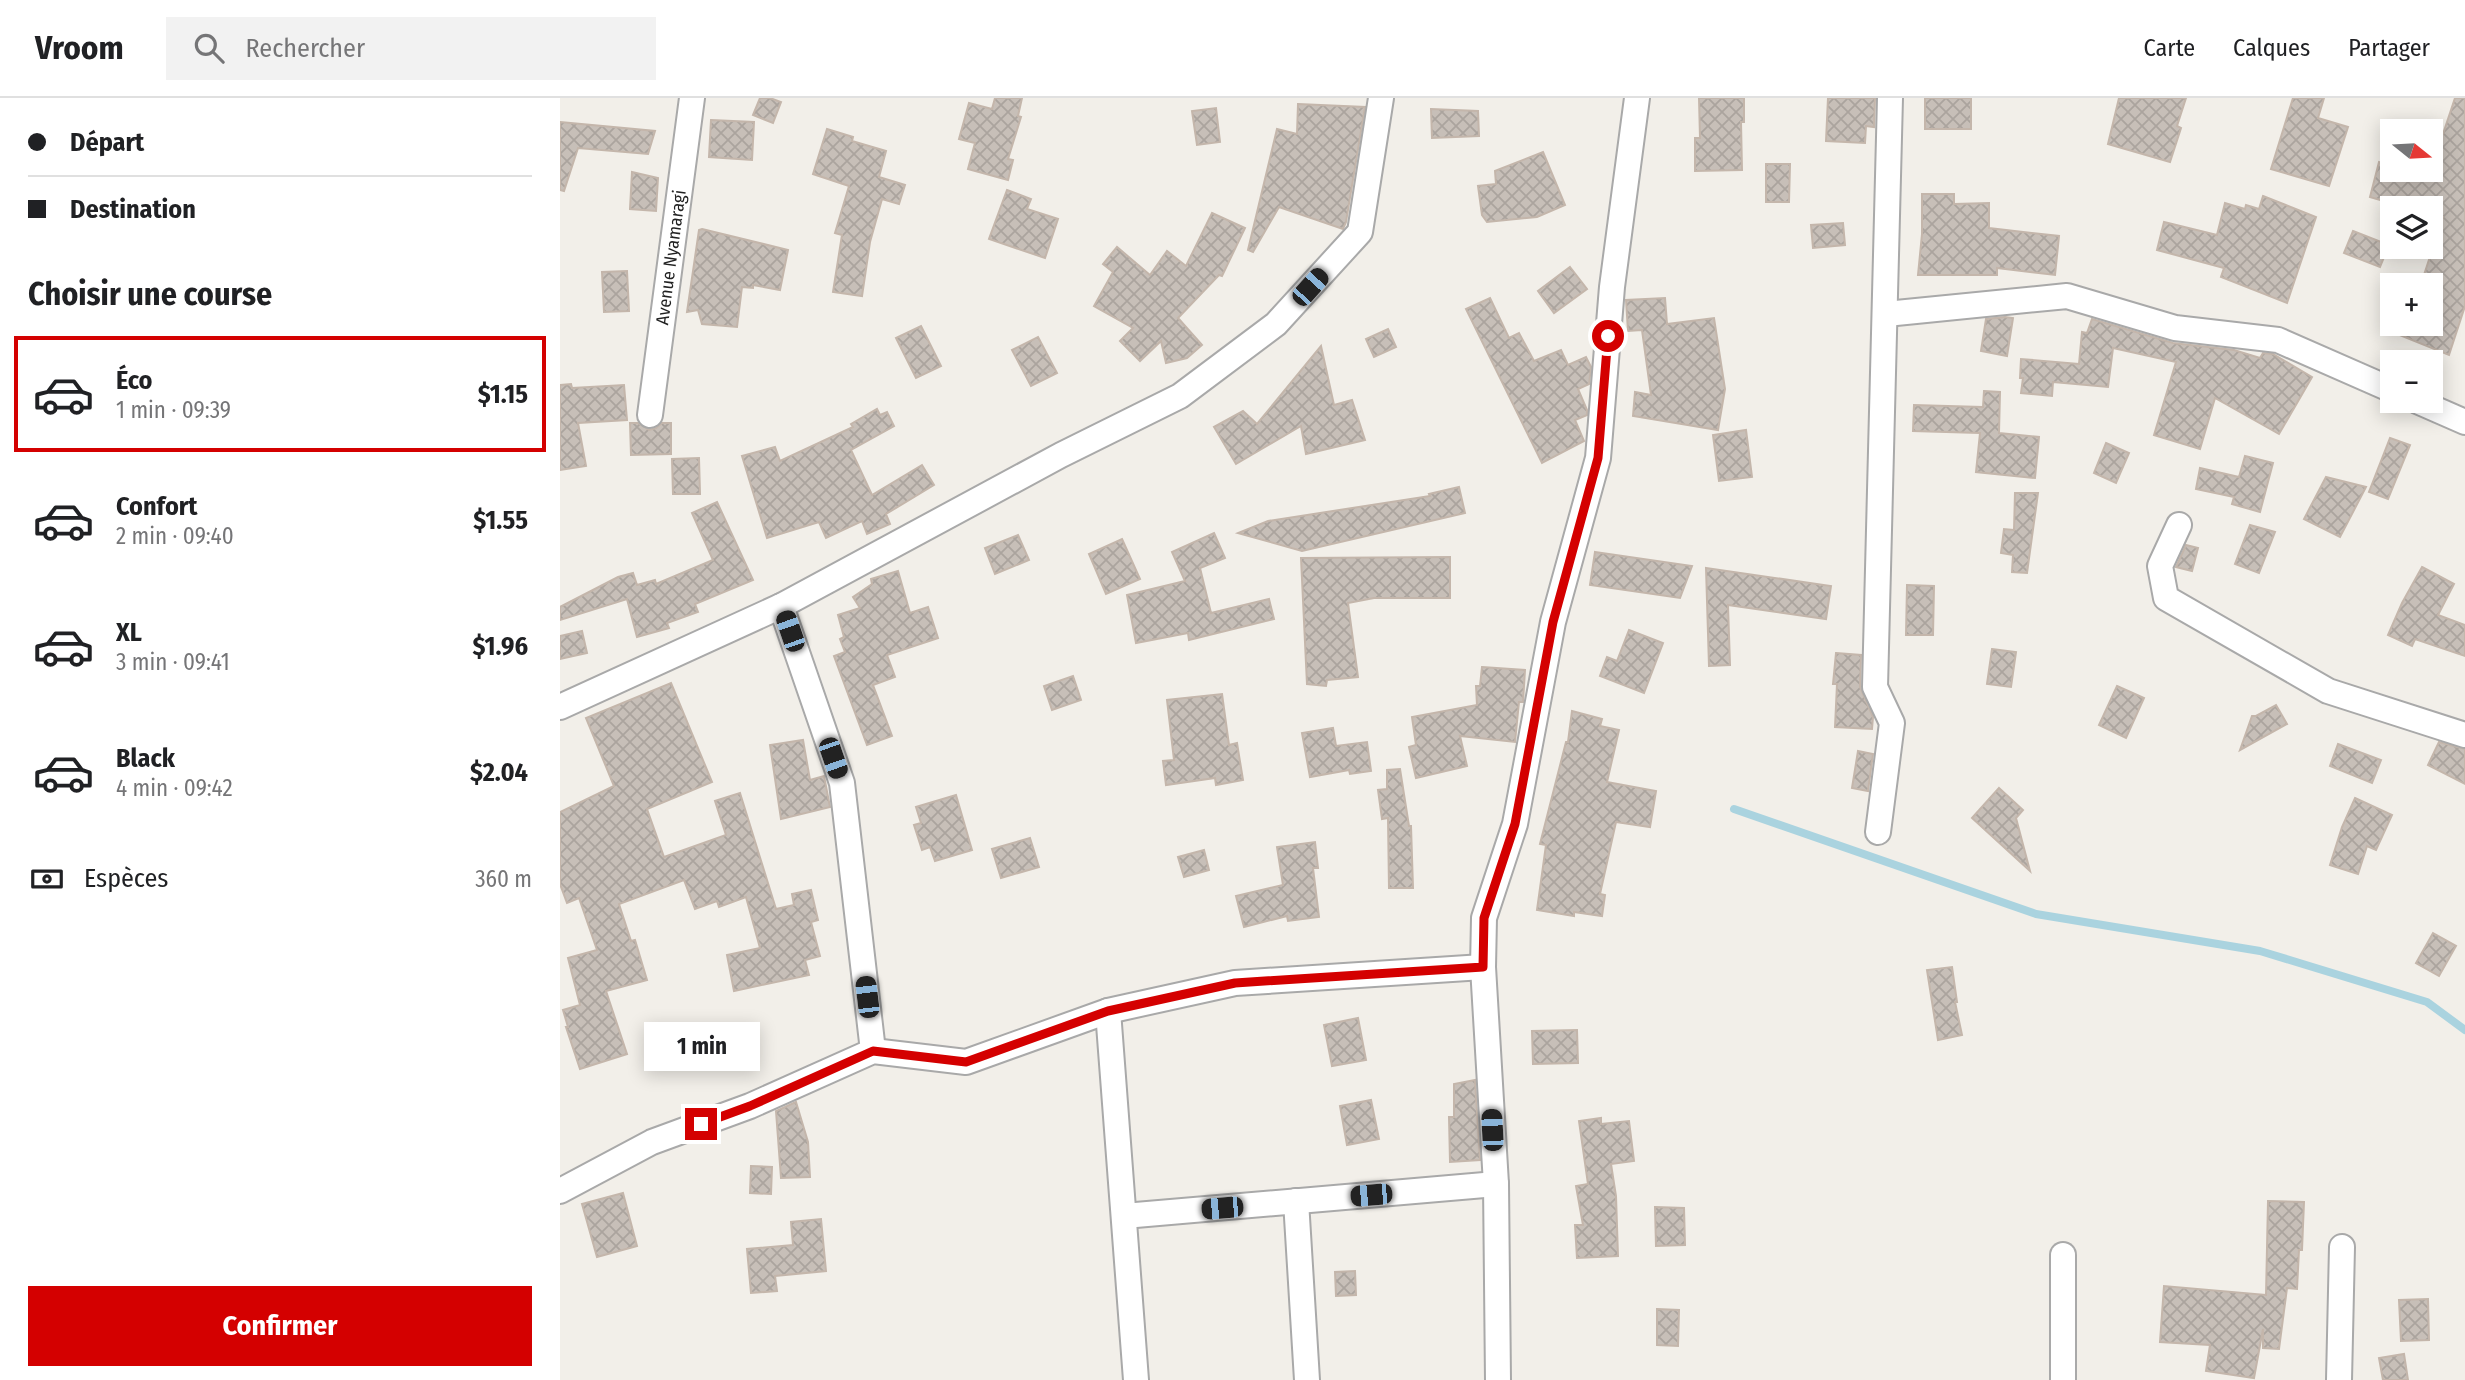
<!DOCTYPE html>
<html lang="fr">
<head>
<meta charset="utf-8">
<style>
  :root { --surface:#fff; --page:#f2f2f2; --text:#202124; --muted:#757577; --line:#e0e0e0; --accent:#d40000 }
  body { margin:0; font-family:"Fira Sans Condensed",sans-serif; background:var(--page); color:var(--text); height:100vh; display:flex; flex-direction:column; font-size:26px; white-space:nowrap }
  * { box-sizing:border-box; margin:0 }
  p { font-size:23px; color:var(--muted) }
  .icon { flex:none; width:38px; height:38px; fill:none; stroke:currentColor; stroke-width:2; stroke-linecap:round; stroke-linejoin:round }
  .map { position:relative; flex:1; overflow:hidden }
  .sheet { display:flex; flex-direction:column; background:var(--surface); width:560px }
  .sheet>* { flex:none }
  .guide { display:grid; align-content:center; height:154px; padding:0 28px; background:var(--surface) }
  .needle { width:46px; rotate:108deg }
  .controls { position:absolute; left:1820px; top:21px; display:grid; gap:14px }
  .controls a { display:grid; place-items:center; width:63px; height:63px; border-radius:0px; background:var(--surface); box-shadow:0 4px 18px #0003; font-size:35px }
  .end { position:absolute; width:32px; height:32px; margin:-16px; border:9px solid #d40000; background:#fff; box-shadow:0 0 0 4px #fff }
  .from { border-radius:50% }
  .bubble { position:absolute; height:49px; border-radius:0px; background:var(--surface); box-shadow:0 4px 18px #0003; font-size:23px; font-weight:700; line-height:49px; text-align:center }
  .car { position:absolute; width:21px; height:42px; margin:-21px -10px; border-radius:9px; box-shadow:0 0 5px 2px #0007; background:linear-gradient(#222 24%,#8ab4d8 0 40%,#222 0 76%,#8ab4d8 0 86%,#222 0) }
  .guide b { display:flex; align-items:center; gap:24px; height:66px; font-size:26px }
  .guide b+b { border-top:2px solid var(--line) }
  .guide i { width:18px; height:18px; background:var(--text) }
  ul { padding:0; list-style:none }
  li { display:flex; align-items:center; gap:21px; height:116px; margin:0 14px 10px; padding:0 14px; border:4px solid transparent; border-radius:0px }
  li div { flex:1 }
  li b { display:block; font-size:26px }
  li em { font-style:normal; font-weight:700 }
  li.on { border-color:var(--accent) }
  li>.icon { width:63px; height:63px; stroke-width:1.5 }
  h2 { padding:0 28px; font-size:32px; line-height:84px }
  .pay { display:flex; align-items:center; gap:18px; height:77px; padding:0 28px; font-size:26px }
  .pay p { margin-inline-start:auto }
  .cta { display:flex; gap:14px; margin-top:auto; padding:14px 28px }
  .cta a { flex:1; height:80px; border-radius:0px; background:var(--accent); color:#fff; font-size:28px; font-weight:700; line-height:80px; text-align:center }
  header { display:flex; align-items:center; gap:42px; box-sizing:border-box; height:98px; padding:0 35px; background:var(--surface); border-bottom:2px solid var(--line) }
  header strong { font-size:33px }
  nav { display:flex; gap:38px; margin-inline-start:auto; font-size:24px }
  .search { width:490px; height:63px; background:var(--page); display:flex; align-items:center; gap:18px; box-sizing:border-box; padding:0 24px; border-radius:0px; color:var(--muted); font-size:26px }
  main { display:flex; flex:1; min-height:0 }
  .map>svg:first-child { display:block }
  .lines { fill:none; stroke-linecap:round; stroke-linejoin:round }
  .stream { stroke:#aad3df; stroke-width:8 }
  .building { fill:url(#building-cross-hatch); stroke:#c4b6ab; stroke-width:2 }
  .street-casing { stroke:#a9a9a9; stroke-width:28 }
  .street { stroke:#fff; stroke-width:24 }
  .route { stroke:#d40000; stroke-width:9 }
  .labels { text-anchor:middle; stroke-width:6; stroke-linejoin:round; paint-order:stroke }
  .street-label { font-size:18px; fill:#222; stroke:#fff }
</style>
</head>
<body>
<header>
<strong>Vroom</strong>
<div class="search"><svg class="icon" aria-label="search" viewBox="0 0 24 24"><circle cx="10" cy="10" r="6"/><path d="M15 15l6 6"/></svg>Rechercher</div>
<nav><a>Carte</a><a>Calques</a><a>Partager</a></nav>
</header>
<main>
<section class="sheet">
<div class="guide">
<b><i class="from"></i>Départ</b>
<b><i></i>Destination</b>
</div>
<h2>Choisir une course</h2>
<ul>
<li class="on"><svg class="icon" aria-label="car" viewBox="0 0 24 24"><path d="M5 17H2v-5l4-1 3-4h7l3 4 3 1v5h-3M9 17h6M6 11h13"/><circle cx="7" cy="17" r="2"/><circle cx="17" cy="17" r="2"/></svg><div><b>Éco</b><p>1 min · 09:39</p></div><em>$1.15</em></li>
<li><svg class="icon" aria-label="car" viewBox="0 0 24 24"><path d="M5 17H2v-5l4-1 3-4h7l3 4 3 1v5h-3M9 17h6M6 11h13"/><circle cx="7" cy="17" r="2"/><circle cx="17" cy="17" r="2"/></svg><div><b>Confort</b><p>2 min · 09:40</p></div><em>$1.55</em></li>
<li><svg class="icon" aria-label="car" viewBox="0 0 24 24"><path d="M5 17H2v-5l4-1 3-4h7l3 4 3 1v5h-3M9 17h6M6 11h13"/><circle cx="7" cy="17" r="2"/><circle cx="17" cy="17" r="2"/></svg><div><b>XL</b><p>3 min · 09:41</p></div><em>$1.96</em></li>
<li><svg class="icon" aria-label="car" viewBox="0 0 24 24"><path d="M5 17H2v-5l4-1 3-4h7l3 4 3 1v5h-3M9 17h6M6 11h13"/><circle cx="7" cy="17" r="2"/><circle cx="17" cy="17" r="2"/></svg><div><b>Black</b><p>4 min · 09:42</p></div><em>$2.04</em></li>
</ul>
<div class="pay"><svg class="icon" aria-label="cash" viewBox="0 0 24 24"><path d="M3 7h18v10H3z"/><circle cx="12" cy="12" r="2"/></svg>Espèces<p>360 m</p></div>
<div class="cta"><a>Confirmer</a></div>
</section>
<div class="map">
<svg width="1905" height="1282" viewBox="0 0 1905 1282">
  <defs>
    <pattern id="building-cross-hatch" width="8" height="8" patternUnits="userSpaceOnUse" patternTransform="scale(1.75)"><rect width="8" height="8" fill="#c7bfb8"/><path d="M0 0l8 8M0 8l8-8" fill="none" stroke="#aba49e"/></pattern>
  </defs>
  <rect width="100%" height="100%" fill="#f2efe9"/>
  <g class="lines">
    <path class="stream" d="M 1174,711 L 1476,816 L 1700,853 L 1867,904 L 1905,932"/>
  </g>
  <g class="building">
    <path d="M 200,0 L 210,0 L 221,4 L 213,25 L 193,17 Z"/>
    <path d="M 435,0 L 462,0 L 458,18 L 461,19 L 448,61 L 453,62 L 448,82 L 408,71 L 415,45 L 399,41 L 409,5 L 432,11 Z"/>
    <path d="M 1139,0 L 1184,0 L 1184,24 L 1181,24 L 1182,72 L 1135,73 L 1135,40 L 1140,40 Z"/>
    <path d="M 1268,0 L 1315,0 L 1314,29 L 1306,28 L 1305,45 L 1266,43 Z"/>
    <rect x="1365" y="0" width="46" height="31"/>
    <path d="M 1559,0 L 1626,0 L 1617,28 L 1621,30 L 1610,64 L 1548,46 Z"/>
    <path d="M 1733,0 L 1764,0 L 1758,20 L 1788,29 L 1769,88 L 1711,71 Z"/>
    <path d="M 1895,0 L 1905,0 L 1905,208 L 1889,257 L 1837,236 L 1841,226 L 1871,226 L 1871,187 L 1856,187 L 1859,182 L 1862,183 L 1883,119 L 1871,115 L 1871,110 L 1848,110 L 1810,99 L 1819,64 L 1822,65 L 1831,37 L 1832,72 L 1871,72 L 1871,33 L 1862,33 L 1863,29 L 1883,36 Z"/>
    <path d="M 738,6 L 805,9 L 786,124 L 783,131 L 719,109 L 693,154 L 688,152 L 717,31 L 737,36 Z"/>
    <path d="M 656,10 L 660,44 L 637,47 L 632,13 Z"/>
    <path d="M 871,11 L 918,13 L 919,38 L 872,40 Z"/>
    <path d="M 151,22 L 194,24 L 192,62 L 149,59 Z"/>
    <path d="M 0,24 L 95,33 L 88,56 L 18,50 L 4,93 L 0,92 Z"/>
    <path d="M 267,31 L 293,39 L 292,43 L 326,53 L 319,79 L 345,87 L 339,106 L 322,101 L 310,144 L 302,198 L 273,194 L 282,137 L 275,135 L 289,88 L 253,76 Z"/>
    <path d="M 983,54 L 1005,107 L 977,119 L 927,124 L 922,117 L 918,88 L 936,86 L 935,73 Z"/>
    <path d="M 1206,66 L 1230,66 L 1229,104 L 1206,104 Z"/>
    <path d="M 72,74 L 98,80 L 96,113 L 70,111 Z"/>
    <path d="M 447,92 L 471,101 L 467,111 L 498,121 L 485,160 L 429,141 Z"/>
    <path d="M 1362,96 L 1394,96 L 1394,106 L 1429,105 L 1429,130 L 1499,138 L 1495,177 L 1437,170 L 1437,177 L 1358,177 L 1362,136 Z"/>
    <path d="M 1703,98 L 1756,119 L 1727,205 L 1661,179 L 1664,170 L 1597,152 L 1604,124 L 1657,137 L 1665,105 L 1685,111 L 1686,107 L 1699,111 Z"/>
    <path d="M 652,115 L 685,130 L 662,178 L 659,177 L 618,220 L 642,247 L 627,260 L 606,265 L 601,243 L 580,263 L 560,243 L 573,230 L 534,208 L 553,174 L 543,166 L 557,149 L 590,177 L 607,153 L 626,168 Z"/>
    <path d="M 1283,125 L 1285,147 L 1253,150 L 1251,127 Z"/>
    <path d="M 142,131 L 228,152 L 220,192 L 193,187 L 193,190 L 182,189 L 177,229 L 142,226 L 138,212 L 127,214 L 139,132 Z"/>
    <path d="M 1793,133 L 1829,147 L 1820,169 L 1784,155 Z"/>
    <path d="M 1010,169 L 1027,191 L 994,215 L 978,193 Z"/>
    <path d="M 67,173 L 69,213 L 44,214 L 42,174 Z"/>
    <path d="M 930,200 L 949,240 L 959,235 L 974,263 L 1001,252 L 1008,267 L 1026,259 L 1031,269 L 1029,286 L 1018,291 L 1027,312 L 1027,317 L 1015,322 L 1024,343 L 982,365 L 906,211 Z"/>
    <path d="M 1105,200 L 1107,226 L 1154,220 L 1165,291 L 1158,332 L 1073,318 L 1075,294 L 1091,297 L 1082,232 L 1068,233 L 1066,202 Z"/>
    <path d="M 1445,219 L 1453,220 L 1447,258 L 1421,253 L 1426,221 Z"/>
    <path d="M 1532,221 L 1613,245 L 1674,252 L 1700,260 L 1703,255 L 1713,256 L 1752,279 L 1719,336 L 1655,300 L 1640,351 L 1594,337 L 1616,264 L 1553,250 L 1548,289 L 1493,284 L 1492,298 L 1461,295 L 1463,280 L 1460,280 L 1461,261 L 1519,266 L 1522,234 L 1527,235 Z"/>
    <path d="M 361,228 L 381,268 L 356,280 L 336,240 Z"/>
    <path d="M 828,231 L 836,249 L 814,259 L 806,241 Z"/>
    <path d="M 478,239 L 497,275 L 471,288 L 452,252 Z"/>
    <path d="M 761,248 L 774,307 L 792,302 L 805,342 L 746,356 L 741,328 L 676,366 L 654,329 L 683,313 L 697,326 Z"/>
    <path d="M 11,286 L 12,290 L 64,287 L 67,322 L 18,325 L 26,368 L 0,372 L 0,287 Z"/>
    <path d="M 1424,293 L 1440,294 L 1439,335 L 1479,339 L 1475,380 L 1416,374 L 1420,335 L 1353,333 L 1354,307 L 1423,309 Z"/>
    <path d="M 317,311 L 320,317 L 327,314 L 334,328 L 291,352 L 312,397 L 362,367 L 374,387 L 326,416 L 330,426 L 307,436 L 302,423 L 266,440 L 259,424 L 207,440 L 182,358 L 215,349 L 220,363 L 293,329 L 291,326 Z"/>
    <path d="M 70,325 L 78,325 L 89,332 L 96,330 L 102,325 L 111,325 L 111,356 L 71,357 Z"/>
    <path d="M 1186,332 L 1192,379 L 1159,383 L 1153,337 Z"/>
    <path d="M 1830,340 L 1850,347 L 1828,401 L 1809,394 Z"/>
    <path d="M 1546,345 L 1569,355 L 1556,385 L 1534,375 Z"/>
    <path d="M 1685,358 L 1713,365 L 1700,414 L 1672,406 L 1674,399 L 1636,391 L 1640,370 L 1679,379 Z"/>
    <path d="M 139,360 L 140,396 L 113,396 L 112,361 Z"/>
    <path d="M 1766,379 L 1806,389 L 1780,439 L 1744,421 Z"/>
    <path d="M 899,389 L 905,415 L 742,453 L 678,435 L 708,423 L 870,398 L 869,396 Z"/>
    <path d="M 1455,395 L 1478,395 L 1467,475 L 1452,474 L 1453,457 L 1441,455 L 1444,431 L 1454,432 Z"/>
    <path d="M 157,404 L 193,482 L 135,506 L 138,514 L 107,525 L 109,530 L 77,539 L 67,501 L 0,522 L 0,509 L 58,479 L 73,475 L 77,487 L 95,482 L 96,486 L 153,462 L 132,415 Z"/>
    <path d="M 1690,427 L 1715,434 L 1699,475 L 1675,466 Z"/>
    <path d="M 654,435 L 665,460 L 640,470 L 651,515 L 709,501 L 714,521 L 629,542 L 628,535 L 576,545 L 567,497 L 625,483 L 612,454 Z"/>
    <path d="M 458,437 L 469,462 L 435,476 L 425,450 Z"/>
    <path d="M 562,441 L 580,481 L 546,496 L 529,456 Z"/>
    <path d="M 1626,447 L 1638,450 L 1632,473 L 1616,469 Z"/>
    <path d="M 1035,454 L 1132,468 L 1120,500 L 1030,487 Z"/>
    <path d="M 890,459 L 890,500 L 814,500 L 788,505 L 798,579 L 767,582 L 766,588 L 747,586 L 741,460 Z"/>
    <path d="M 1862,469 L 1894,486 L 1878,517 L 1905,527 L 1905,558 L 1855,541 L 1852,548 L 1828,537 L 1842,505 Z"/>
    <path d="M 1146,470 L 1271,488 L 1266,521 L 1168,507 L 1170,567 L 1149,568 Z"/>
    <path d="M 338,473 L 350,515 L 368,509 L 378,540 L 327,557 L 335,579 L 313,587 L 332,638 L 307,647 L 274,558 L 285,554 L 280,541 L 284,539 L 278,517 L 300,510 L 293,499 L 312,486 L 311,481 Z"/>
    <path d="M 1347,487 L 1374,488 L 1373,537 L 1346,537 Z"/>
    <path d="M 1069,532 L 1103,545 L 1084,595 L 1040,578 L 1047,559 L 1057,563 Z"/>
    <path d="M 22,533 L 27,555 L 0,561 L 0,538 Z"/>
    <path d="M 1432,551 L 1456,554 L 1451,589 L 1427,586 Z"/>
    <path d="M 1276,555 L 1301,557 L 1300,589 L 1313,619 L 1312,631 L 1275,629 L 1277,586 L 1273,586 Z"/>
    <path d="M 922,569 L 965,572 L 963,604 L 959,604 L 955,644 L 900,638 L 907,668 L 856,680 L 849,649 L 856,647 L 852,619 L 917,607 L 916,588 L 920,588 Z"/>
    <path d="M 513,578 L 521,602 L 492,612 L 484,588 Z"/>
    <path d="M 111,585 L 152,684 L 87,711 L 104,759 L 166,737 L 155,703 L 180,695 L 216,811 L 234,807 L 232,796 L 251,792 L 258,822 L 251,824 L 260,858 L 245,862 L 249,877 L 174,893 L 167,857 L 200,850 L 186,799 L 159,809 L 157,803 L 135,811 L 124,782 L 59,806 L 71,843 L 75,842 L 87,882 L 46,893 L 67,956 L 20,971 L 6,929 L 8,929 L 3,912 L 20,907 L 8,860 L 37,852 L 19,800 L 7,805 L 0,786 L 0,714 L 54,688 L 26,620 Z"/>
    <path d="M 1557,588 L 1584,600 L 1566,640 L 1539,627 Z"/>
    <path d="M 662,596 L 669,647 L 677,645 L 683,682 L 656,687 L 655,680 L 606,687 L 603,663 L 614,662 L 607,602 Z"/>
    <path d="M 1716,607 L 1727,626 L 1680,652 L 1692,618 L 1696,618 Z"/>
    <path d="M 1012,613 L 1042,621 L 1040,628 L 1059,632 L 1047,684 L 1096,693 L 1090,729 L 1056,724 L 1040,796 L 1045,797 L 1042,818 L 1014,814 L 1014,818 L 977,812 L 986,747 L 980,746 L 1006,644 L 1008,644 Z"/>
    <path d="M 773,630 L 776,648 L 807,644 L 811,673 L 790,676 L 789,672 L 750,679 L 742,635 Z"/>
    <path d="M 243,642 L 250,682 L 264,678 L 270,709 L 221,721 L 210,647 Z"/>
    <path d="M 1879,644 L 1905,651 L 1905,686 L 1868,667 Z"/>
    <path d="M 1778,646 L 1821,662 L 1812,685 L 1770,668 Z"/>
    <path d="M 1298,653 L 1313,656 L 1308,693 L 1292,690 Z"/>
    <path d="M 840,671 L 849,728 L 851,728 L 853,790 L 829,790 L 828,720 L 822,721 L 818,692 L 827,691 L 827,672 Z"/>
    <path d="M 1439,690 L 1463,712 L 1456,720 L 1470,773 L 1412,720 Z"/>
    <path d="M 396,697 L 412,752 L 375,763 L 370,749 L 362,752 L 354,727 L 361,725 L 356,709 Z"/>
    <path d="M 1795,700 L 1832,717 L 1816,752 L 1807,748 L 1798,776 L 1770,767 L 1782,729 Z"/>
    <path d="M 470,740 L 479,769 L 441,780 L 432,751 Z"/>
    <path d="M 755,744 L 758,770 L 753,770 L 759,819 L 728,823 L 727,818 L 684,829 L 676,798 L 723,787 L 717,749 Z"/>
    <path d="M 644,752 L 649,772 L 624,779 L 618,759 Z"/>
    <path d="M 1873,835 L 1896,848 L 1879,878 L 1856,865 Z"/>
    <path d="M 1392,869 L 1397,904 L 1395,904 L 1402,937 L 1378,942 L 1367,872 Z"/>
    <path d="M 798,920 L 806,962 L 772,968 L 764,927 Z"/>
    <path d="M 1017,932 L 1018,965 L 973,966 L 972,933 Z"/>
    <path d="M 915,982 L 920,1062 L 890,1064 L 889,1019 L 894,1019 L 894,986 Z"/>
    <path d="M 811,1002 L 819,1041 L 787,1047 L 780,1008 Z"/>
    <path d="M 236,1004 L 248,1044 L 250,1079 L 221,1080 L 216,1013 Z"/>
    <path d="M 1041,1020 L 1041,1026 L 1069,1023 L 1074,1063 L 1051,1066 L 1056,1098 L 1058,1158 L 1017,1160 L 1015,1127 L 1023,1127 L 1016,1088 L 1028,1086 L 1019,1023 Z"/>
    <path d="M 191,1068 L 212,1069 L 211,1096 L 190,1095 Z"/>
    <path d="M 63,1095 L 77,1148 L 37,1159 L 22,1106 Z"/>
    <path d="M 1708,1103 L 1744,1104 L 1742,1152 L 1739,1152 L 1737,1191 L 1727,1190 L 1719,1251 L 1703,1250 L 1703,1231 L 1694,1280 L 1646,1273 L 1650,1247 L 1600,1244 L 1604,1188 L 1706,1197 Z"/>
    <path d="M 1095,1109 L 1124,1110 L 1125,1147 L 1096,1148 Z"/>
    <path d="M 261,1121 L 266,1173 L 215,1178 L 217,1193 L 191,1195 L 187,1151 L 233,1147 L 231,1124 Z"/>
    <path d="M 795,1173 L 796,1197 L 776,1198 L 775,1174 Z"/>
    <path d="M 1868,1201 L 1869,1242 L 1841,1243 L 1839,1202 Z"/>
    <path d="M 1097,1211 L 1119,1212 L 1118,1248 L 1097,1247 Z"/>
    <path d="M 1844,1256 L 1848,1282 L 1823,1282 L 1819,1260 Z"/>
  </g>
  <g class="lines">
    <defs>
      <g id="street">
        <path d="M 1326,216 L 1507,198 L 1615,230 L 1718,242 L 1832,292"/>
        <path d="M 1857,303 L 1905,324"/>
        <path id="s1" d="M 90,317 L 132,0"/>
        <path d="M 1619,427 L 1600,468 L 1606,500 L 1768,593 L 1905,637"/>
        <path d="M 221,508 L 282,685 L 313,953"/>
        <path d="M 0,609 L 221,508 L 501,357 L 620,298 L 716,226 L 800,134 L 821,0"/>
        <path d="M 1318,734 L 1332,625 L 1315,589 L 1330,0"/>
        <path d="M 548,913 L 576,1282"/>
        <path d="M 0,1093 L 92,1044 L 190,1008 L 313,953 L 406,964 L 548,913 L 675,885 L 923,869"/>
        <path d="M 736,1103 L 747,1282"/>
        <path d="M 564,1118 L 936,1086"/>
        <path d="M 938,1282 L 936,1086 L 923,869 L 924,820 L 955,726 L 993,524 L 1038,360 L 1052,189 L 1077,0"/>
        <path d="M 1503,1282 L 1503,1157"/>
        <path d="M 1779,1282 L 1782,1149"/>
      </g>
    </defs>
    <use href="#street" class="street-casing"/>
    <use href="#street" class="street"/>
  </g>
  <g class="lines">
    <path class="route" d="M 141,1026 L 190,1008 L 313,953 L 406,964 L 548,913 L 675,885 L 923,869 L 924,820 L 955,726 L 993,524 L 1038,360 L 1048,238"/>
  </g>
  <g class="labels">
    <g class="street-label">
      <text dy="6" stroke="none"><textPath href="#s1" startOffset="159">Avenue Nyamaragi</textPath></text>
    </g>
  </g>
</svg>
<div class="controls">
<a><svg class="needle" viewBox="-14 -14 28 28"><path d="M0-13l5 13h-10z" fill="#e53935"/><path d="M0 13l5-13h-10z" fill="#757577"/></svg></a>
<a><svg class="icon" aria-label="layers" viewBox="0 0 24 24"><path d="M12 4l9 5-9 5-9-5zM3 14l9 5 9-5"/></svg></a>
<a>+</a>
<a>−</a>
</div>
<i class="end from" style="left:1048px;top:238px"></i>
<i class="end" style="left:141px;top:1026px"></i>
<div class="bubble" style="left:84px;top:924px;width:116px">1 min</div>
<i class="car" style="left:750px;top:189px;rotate:42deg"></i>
<i class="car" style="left:230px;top:533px;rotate:341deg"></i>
<i class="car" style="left:273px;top:660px;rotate:161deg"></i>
<i class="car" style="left:307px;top:899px;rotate:353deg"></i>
<i class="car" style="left:932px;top:1032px;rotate:357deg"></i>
<i class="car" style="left:811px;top:1097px;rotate:265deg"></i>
<i class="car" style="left:662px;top:1110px;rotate:265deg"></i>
</div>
</main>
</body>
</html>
